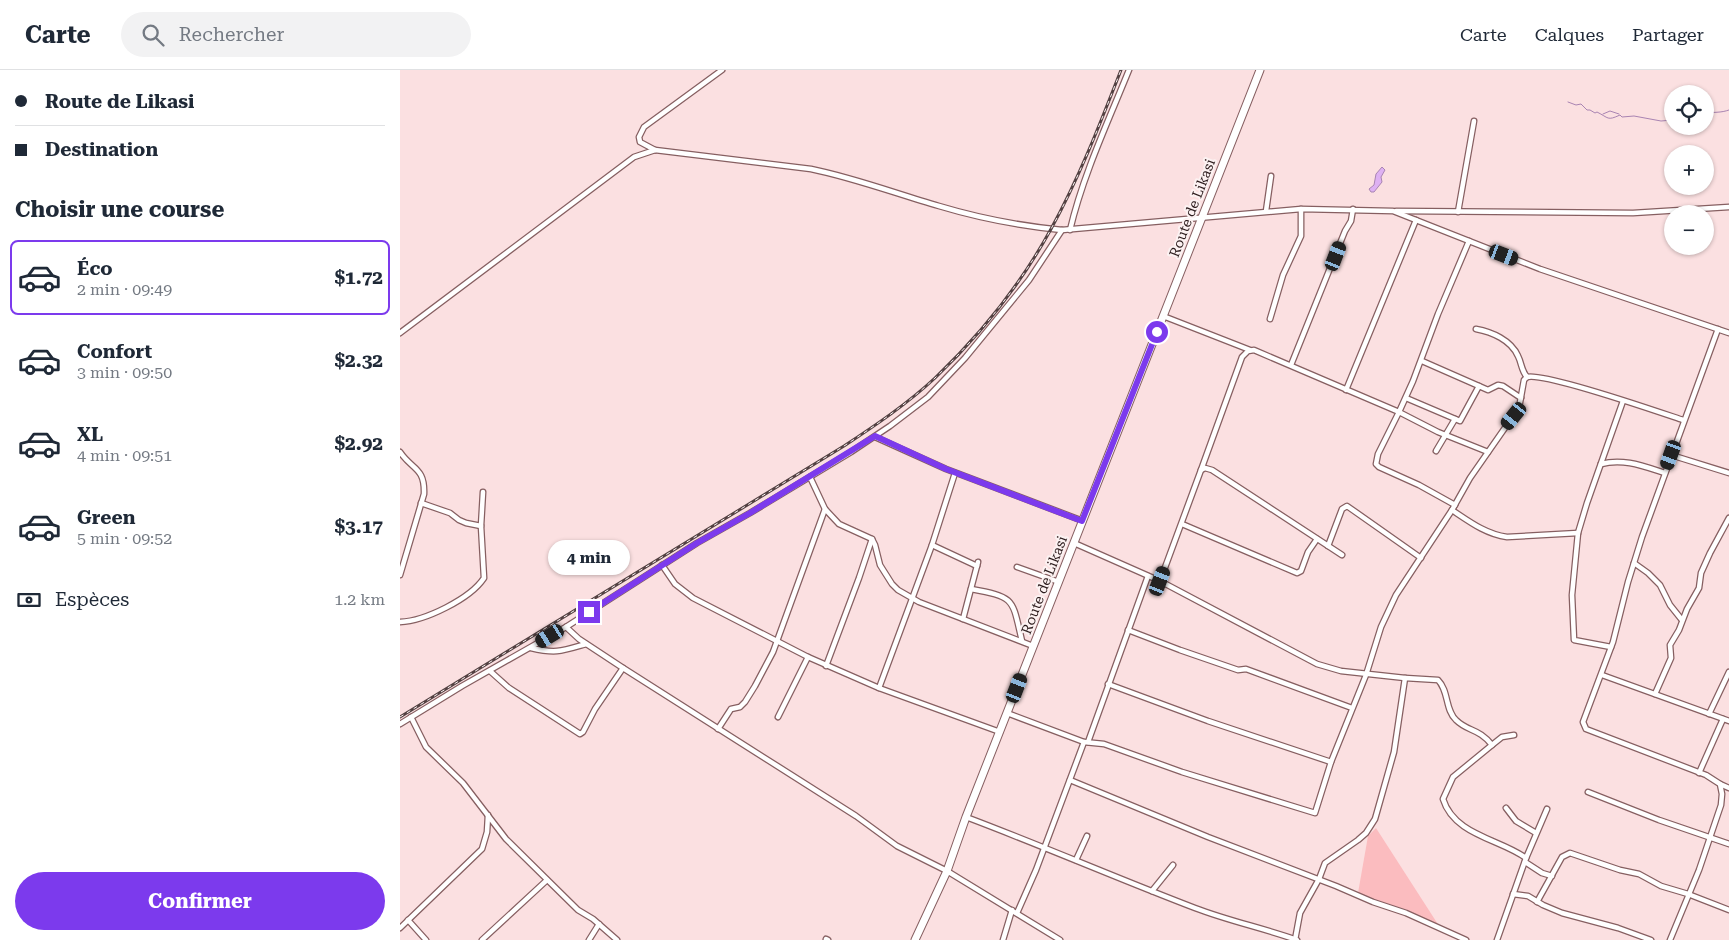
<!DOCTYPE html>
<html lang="fr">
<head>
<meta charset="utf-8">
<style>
  :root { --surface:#fff; --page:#f2f2f3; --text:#1f2937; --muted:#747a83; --line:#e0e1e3; --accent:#7c3aed }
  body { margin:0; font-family:"Roboto Serif",serif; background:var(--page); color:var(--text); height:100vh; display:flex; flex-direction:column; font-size:19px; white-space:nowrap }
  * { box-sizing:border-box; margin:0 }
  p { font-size:16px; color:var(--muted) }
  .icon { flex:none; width:28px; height:28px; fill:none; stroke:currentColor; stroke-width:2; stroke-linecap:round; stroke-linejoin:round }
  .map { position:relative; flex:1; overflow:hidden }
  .sheet { display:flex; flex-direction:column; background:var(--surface); width:400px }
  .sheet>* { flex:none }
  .guide { display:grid; align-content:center; height:110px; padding:0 15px; background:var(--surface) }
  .tools { position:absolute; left:1264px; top:15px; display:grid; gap:10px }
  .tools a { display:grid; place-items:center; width:50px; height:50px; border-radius:50%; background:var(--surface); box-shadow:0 1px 4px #0004; font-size:25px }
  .end { position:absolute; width:22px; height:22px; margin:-11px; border:6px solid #7c3aed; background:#fff; box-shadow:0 0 0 2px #fff }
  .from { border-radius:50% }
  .bubble { position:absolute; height:35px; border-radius:18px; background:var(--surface); box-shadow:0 1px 4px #0004; font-size:16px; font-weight:700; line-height:35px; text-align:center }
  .car { position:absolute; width:15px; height:30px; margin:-15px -8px; border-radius:6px; box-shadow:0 0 4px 1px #0007; background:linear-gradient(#222 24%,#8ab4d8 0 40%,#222 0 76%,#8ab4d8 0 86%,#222 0) }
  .guide b { display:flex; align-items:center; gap:18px; height:48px; font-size:19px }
  .guide b+b { border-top:1px solid var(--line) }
  .guide i { width:12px; height:12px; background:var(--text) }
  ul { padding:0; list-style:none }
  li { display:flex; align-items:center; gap:15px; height:75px; margin:0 10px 8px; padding:0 5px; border:2px solid transparent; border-radius:8px }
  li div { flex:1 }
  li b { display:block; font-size:19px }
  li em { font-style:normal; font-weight:700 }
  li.selected { border-color:var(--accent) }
  li>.icon { width:45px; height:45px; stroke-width:1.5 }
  h2 { padding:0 15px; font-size:22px; line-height:60px }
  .pay { display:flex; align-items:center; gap:12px; height:55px; padding:0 15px; font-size:19px }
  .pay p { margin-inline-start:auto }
  .primary-button { display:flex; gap:10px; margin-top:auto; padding:10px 15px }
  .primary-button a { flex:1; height:58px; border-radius:30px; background:var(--accent); color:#fff; font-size:20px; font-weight:700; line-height:58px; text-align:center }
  header { display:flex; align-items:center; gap:30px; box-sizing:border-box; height:70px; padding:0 25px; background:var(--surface); border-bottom:1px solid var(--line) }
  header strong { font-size:24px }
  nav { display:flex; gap:28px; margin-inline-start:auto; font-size:18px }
  .search { width:350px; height:45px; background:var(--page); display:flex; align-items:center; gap:12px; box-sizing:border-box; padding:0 18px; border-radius:28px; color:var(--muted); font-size:19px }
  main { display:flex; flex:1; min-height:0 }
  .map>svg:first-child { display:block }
  .green { fill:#fbbcbf }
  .water { fill:#deb1f2; stroke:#a984b2 }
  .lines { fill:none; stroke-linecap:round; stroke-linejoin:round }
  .stream { stroke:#a984b2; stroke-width:1 }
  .minor-casing { stroke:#865f61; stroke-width:7 }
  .highway-casing { stroke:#865f61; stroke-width:9 }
  .minor { stroke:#fff; stroke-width:4.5 }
  .highway { stroke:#fff; stroke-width:7 }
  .rail-casing { stroke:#534142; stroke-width:3 }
  .rail { stroke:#fcf2f2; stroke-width:1; stroke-dasharray:4; stroke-linecap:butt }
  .route { stroke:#7c3aed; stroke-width:6 }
  .labels { text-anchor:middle; stroke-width:4; stroke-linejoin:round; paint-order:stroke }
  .street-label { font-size:14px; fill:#2c1c1d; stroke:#fcf2f2 }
</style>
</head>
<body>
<header>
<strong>Carte</strong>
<div class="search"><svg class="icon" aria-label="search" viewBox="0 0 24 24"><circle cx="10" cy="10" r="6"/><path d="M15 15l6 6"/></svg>Rechercher</div>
<nav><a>Carte</a><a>Calques</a><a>Partager</a></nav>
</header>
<main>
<section class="sheet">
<div class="guide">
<b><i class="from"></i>Route de Likasi</b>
<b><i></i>Destination</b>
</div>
<h2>Choisir une course</h2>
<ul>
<li class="selected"><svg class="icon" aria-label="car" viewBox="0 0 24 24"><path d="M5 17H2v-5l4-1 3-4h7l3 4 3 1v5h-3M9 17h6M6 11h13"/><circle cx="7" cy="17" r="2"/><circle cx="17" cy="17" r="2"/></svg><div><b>Éco</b><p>2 min · 09:49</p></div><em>$1.72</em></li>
<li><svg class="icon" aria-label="car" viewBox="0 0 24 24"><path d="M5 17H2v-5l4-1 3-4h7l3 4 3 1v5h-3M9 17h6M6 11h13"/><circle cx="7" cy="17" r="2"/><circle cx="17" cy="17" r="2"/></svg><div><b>Confort</b><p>3 min · 09:50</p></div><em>$2.32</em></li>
<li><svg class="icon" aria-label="car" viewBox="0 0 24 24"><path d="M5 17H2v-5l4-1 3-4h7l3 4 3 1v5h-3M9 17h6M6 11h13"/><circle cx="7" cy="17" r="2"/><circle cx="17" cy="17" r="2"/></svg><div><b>XL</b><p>4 min · 09:51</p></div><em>$2.92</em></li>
<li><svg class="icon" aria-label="car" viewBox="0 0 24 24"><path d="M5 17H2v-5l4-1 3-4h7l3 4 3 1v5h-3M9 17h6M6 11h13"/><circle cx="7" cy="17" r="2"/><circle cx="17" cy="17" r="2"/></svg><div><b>Green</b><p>5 min · 09:52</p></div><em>$3.17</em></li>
</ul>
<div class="pay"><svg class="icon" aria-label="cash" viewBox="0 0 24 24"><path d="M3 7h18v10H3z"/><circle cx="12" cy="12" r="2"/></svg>Espèces<p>1.2 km</p></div>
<div class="primary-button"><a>Confirmer</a></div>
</section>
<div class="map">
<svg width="1329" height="870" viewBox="0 0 1329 870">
  <rect width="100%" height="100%" fill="#fbe0e1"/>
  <path class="green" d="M 976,758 L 1041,859 L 958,823 L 968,766 Z"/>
  <path class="water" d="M 982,97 L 985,100 L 981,107 L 982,112 L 974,122 L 971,122 L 969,119 L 974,115 L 976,104 Z"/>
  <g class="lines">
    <g class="stream">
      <path d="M 1168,32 L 1176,35 L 1181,34 L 1187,40 L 1190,40 L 1195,43 L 1197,42 C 1209,48 1207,51 1220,45 L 1222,47 L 1234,46 L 1261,51 L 1272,50"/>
      <path d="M 1305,43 C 1313,42 1321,43 1329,40"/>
      <path d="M 1203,44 L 1210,41 L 1219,44"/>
    </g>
    <defs>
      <g id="minor">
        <path d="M 255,80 L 240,72 L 239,67 L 244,57 L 322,0"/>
        <path d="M 866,141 L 871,106"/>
        <path d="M 996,141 L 1233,143 L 1329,137"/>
        <path d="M 1058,142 L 1074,51"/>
        <path d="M 670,160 C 683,105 708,52 729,0"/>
        <path d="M 1069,171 L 1038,244 L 1013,311 L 999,342 L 1038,362 L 1088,382"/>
        <path d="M 763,246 L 850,280"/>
        <path d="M 870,249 L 883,205 L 901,166 L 901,139"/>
        <path d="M 1076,259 C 1092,262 1111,270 1118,286 C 1122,294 1121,300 1127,307"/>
        <path d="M 0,263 L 234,87 L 255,80 L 411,99 C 455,108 497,124 539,136 C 579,148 621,156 662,160 L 901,139 L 993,141 L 1140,199 L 1329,263"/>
        <path d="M 1022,291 L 1088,320 L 1098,315 L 1103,316 L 1121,328"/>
        <path d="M 891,295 L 945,161 L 951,151 L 953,139"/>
        <path d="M 946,320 L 1016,150"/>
        <path d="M 1006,328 L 1060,351 L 1079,316"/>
        <path d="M 475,367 L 546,399 L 683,451"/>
        <path d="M 1036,381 L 1055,349"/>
        <path d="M 0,382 C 12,400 25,397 24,424 L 0,505"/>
        <path d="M 1271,385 L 1329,403"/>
        <path d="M 1201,394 C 1223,388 1243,396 1265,403"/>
        <path d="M 801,400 L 842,287 L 848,281 L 854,280 L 999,342 L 978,384 L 976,394 L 979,397 L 1019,415 L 1055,435"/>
        <path d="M 555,403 L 532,475 L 577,496"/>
        <path d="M 410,407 L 425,439 L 439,454 L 472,469 L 475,475 L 480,495 L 492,514 L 498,520 L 519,532 L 633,576"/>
        <path d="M 21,433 L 50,443 L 59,450 L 66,453 L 81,456"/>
        <path d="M 1052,440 C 1070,452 1086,464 1107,467 L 1178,463"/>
        <path d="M 782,454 L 897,503 L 901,501 L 908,482 L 917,469"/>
        <path d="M 674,473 L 760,511 L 917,594 L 941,601 L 1005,608"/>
        <path d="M 928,476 L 942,439 L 947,436 L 1021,488"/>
        <path d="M 1234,493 L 1248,503 L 1260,515 L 1270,535 L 1282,550"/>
        <path d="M 262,495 L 275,514 L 293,528 L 408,587 L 479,618 L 600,662"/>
        <path d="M 617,497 L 659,512"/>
        <path d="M 760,511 L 801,400 L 805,398 L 812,400 L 942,485"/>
        <path d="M 571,519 C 616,527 612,529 622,571"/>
        <path d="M 563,549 L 578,492"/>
        <path d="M 0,552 C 25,551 70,529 84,508 L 81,456 L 83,422"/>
        <path d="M 166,557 L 179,569 L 223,598 L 456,746 L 497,776 L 547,801 L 660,870"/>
        <path d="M 728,560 L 780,580 L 838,600 L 846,599 L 952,638"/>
        <path d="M 1211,577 L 1174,570 L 1172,525 L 1178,463 L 1187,433 L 1223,331"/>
        <path d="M 131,578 C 156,584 162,581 186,574"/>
        <path d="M 426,596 L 459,508 L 472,469"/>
        <path d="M 90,601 L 109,618 L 180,664 L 183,662 L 195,639 L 223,598"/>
        <path d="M 1202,605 L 1329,651"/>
        <path d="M 708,614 L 808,651 L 931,692"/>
        <path d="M 479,618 L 532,475"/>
        <path d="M 1255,624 L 1271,588 L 1270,575 L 1279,560 L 1287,539 L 1299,518 L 1301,503 L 1310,483 L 1329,448"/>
        <path d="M 607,643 L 684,672 L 704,674 L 782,702 L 915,743 L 931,692 L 966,605 L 981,557 L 996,525 L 1052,440 L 1070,408 L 1116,342 L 1119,338 L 1124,310 L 1127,307 C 1144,302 1259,342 1283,350"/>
        <path d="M 1309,644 L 1329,602"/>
        <path d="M 11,647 L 26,677 L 63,713 L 106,769 L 178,840 L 193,849 L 217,870"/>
        <path d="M 378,647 L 408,587"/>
        <path d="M 0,654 L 62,616 L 166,557 L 297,473 L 350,443 L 451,382 L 490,356 L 528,327 L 565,288 L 629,210 L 662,160"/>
        <path d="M 318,659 L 331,639 L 340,637 L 345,632 L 355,616 L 373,582 L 425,439"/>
        <path d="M 688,672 L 748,506"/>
        <path d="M 1092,675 L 1102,667 L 1114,665"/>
        <path d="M 1299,703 L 1323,649"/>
        <path d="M 670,710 L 808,767 L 936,816 L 973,832 L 1006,843 L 1066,870"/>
        <path d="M 1320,714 L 1329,718"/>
        <path d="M 1188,722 L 1259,750 L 1329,774"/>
        <path d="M 1106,738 L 1116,751 L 1136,763"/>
        <path d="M 566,747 C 643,776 719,809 795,838 C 829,851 863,858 897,870"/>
        <path d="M 676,790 L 687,766"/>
        <path d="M 1125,792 L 1142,803 L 1152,806"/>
        <path d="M 752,821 L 773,795"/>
        <path d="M 1113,824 L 1128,826 L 1143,835 L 1162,843 L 1218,858 L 1251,870"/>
        <path d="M 1137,832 L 1162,787 L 1170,783 L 1220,800 L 1239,804 L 1261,816 L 1288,824 L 1329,840"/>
        <path d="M 617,843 L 636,800 L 684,672"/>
        <path d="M 8,850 L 26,870"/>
        <path d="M 0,858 L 82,779 L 87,762 L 88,745"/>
        <path d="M 426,869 L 428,870"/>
        <path d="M 82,870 L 147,810"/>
        <path d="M 189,870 L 199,854"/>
        <path d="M 603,870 L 612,840"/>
        <path d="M 895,870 L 900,843 L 919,809 L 925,793 L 958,770 L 966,763 L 975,749 L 994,682 L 1005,608 L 1038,610 C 1049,621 1045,640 1056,650 C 1068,662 1079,658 1092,675 L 1053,707 L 1043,729 C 1054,765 1100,769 1126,788"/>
        <path d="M 1097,870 L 1126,788 L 1147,739"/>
        <path d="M 1270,870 L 1299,800 L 1321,735 L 1322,724 L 1320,714 L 1306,705 L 1186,659 L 1183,652 L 1213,572 L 1228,512 L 1242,467 L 1318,259"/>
      </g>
      <path id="highway" d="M 515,870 L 547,801 L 566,747 L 860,0"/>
    </defs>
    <use href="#minor" class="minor-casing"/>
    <use href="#highway" class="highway-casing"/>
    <use href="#minor" class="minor"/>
    <use href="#highway" class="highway"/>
    <defs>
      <path id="rail" d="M 0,647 L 444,376 C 476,355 507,334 535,308 C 580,265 621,214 651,159 C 679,108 700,54 721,0"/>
    </defs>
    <use href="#rail" class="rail-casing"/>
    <use href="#rail" class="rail"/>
  </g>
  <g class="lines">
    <path class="route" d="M 189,542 L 297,473 L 350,443 L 475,366 L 546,399 L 682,451 L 757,262"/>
  </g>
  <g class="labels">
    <g class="street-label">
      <text transform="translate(792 138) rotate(-69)" y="5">Route de Likasi</text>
      <text transform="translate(644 515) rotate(-69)" y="5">Route de Likasi</text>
    </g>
  </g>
</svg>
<div class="tools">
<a><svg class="icon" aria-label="locate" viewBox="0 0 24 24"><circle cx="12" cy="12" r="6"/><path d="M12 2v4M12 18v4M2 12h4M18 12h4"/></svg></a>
<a>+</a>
<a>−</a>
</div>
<i class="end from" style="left:757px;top:262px"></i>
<i class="end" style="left:189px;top:542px"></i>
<div class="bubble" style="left:148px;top:470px;width:82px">4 min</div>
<i class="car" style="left:1104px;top:185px;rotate:111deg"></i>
<i class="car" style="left:936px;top:186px;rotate:21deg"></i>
<i class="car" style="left:1114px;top:346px;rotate:219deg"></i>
<i class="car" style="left:1271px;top:385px;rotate:200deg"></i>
<i class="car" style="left:760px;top:511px;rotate:21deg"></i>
<i class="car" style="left:150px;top:566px;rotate:239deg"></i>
<i class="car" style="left:617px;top:618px;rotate:21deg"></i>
</div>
</main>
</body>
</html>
